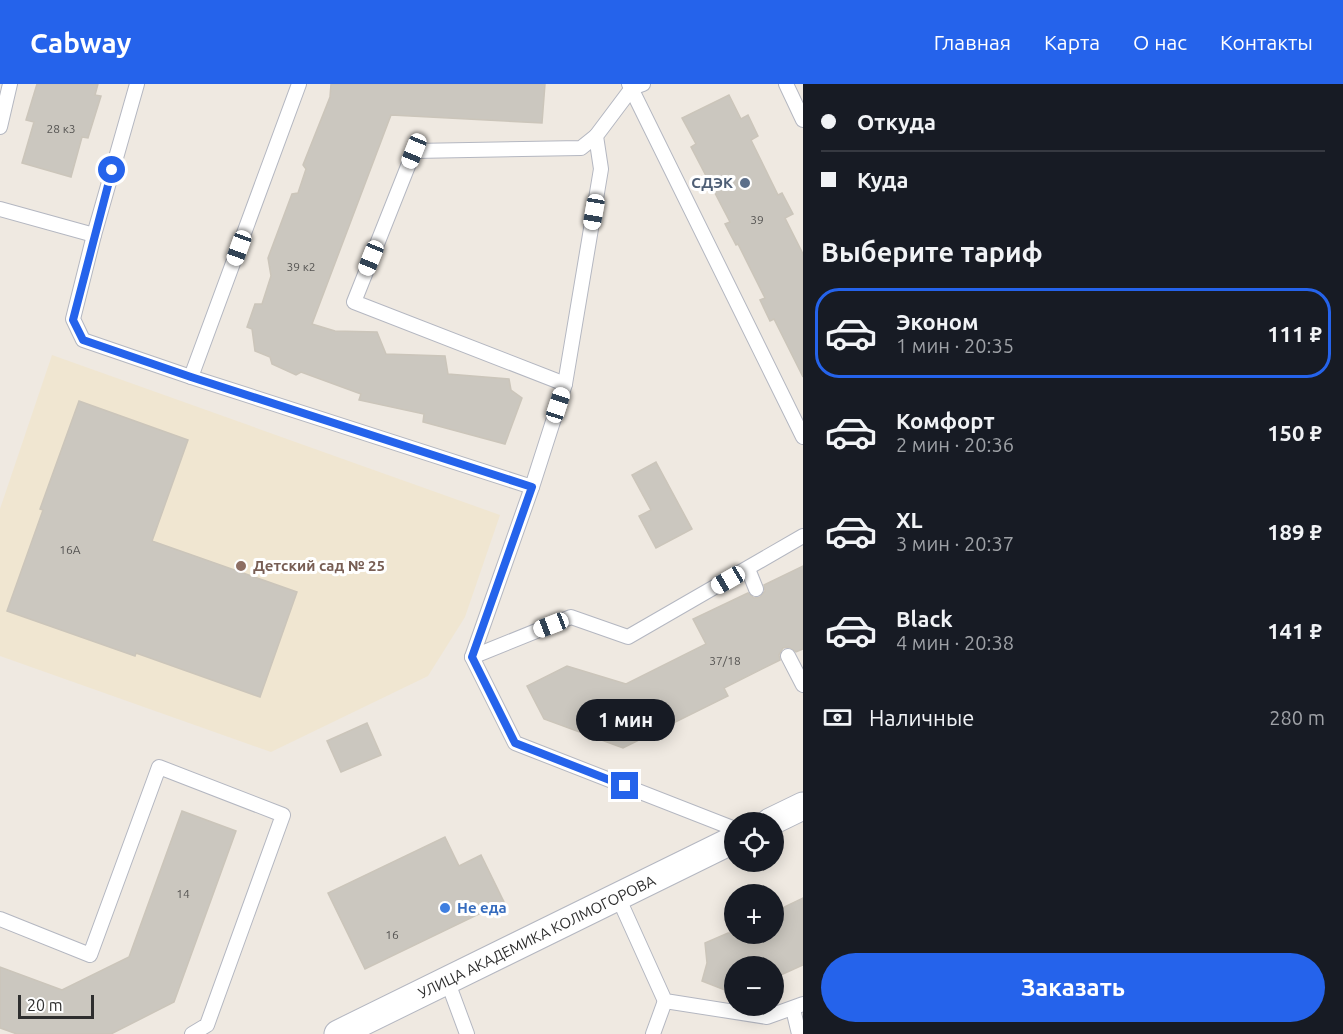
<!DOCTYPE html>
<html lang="ru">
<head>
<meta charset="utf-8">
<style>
  :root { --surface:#171b24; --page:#20242c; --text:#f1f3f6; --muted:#9ea1a6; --line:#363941; --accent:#2563eb }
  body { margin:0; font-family:Ubuntu,sans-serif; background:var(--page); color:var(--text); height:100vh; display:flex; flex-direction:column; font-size:22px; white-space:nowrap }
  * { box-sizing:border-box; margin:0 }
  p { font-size:20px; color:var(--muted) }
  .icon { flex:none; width:33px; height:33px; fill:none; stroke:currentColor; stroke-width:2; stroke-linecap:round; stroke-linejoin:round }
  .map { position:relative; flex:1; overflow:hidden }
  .sheet { display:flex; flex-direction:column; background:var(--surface); width:540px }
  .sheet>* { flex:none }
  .hud { display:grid; align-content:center; height:132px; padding:0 18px; background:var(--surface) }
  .fabs { position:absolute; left:724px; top:728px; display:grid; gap:12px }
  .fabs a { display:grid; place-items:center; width:60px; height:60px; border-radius:50%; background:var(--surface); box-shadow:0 3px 15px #0003; font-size:30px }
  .scale { position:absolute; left:18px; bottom:15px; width:76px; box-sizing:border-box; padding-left:6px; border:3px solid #2e2e2e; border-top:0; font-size:16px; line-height:21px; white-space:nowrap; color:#2e2e2e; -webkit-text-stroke:4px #fff; paint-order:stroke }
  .end { position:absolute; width:27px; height:27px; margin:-14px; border:8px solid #2563eb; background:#fff; box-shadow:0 0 0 3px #fff }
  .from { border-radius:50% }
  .bubble { position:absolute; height:42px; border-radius:21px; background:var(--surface); box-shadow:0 3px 15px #0003; font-size:20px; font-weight:700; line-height:42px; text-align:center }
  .car { position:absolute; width:18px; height:36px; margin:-18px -9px; border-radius:8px; box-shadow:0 0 4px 2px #0007; background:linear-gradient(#fff 24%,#345 0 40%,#fff 0 76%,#345 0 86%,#fff 0) }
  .hud b { display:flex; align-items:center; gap:21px; height:57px; font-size:22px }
  .hud b+b { border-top:2px solid var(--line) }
  .hud i { width:15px; height:15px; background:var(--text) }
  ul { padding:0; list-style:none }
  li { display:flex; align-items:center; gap:18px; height:90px; margin:0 12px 9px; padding:0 6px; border:3px solid transparent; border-radius:24px }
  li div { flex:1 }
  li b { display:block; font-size:22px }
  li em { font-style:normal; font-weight:700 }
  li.selected { border-color:var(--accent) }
  li>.icon { width:54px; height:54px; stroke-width:1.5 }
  h2 { padding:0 18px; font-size:27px; line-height:72px }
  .pay { display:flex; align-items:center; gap:15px; height:66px; padding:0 18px; font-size:22px }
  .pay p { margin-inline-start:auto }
  .cta { display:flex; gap:12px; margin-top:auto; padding:12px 18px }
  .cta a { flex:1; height:69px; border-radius:36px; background:var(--accent); color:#fff; font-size:24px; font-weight:700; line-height:69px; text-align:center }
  header { display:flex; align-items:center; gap:36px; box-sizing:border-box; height:84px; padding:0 30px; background:var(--accent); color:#fff }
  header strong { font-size:28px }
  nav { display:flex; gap:33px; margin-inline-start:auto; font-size:21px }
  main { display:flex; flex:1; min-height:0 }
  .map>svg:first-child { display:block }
  .education { fill:#f0e6d1 }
  .building { fill:#cbc7bf; stroke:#cbc5ba; stroke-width:1.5 }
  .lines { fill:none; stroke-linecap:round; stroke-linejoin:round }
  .lane-casing { stroke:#b4b7c1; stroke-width:16 }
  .street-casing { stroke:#b4b7c1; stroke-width:29 }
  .lane { stroke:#fff; stroke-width:14 }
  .street { stroke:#fff; stroke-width:27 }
  .route { stroke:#2563eb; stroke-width:8 }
  .service-dot { fill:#5c6f8a; stroke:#fff; stroke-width:2 }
  .education-dot { fill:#8d6e63; stroke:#fff; stroke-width:2 }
  .shop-dot { fill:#3f7fe0; stroke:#fff; stroke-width:2 }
  .labels { text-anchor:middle; stroke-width:6; stroke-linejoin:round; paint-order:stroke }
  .number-label { font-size:12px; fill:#555452 }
  .service-label { font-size:15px; font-weight:bold; fill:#4e5e75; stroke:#fff; text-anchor:end }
  .education-label { font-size:15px; font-weight:bold; fill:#785e54; stroke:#fff; text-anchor:start }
  .shop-label { font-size:15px; font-weight:bold; fill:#366cbe; stroke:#fff; text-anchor:start }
  .street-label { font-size:15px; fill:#2e2e2e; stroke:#fff }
</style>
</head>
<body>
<header>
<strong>Cabway</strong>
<nav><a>Главная</a><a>Карта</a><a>О нас</a><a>Контакты</a></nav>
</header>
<main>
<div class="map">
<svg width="803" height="950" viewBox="0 0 803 950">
  <rect width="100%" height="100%" fill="#efe9e1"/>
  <path class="education" d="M 52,271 L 500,431 L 465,533 L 428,592 L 271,668 L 0,572 L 0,425 Z"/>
  <g class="building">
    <path d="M 37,0 L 98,0 L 95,11 L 101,12 L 88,54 L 82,53 L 71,93 L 22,79 L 34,38 L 26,36 Z"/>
    <path d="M 331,0 L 545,0 L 542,39 L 391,31 L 312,240 L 335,247 L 377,248 L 386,270 L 445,272 L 448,290 L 509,295 L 511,306 L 522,314 L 505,360 L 423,338 L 424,330 L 359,316 L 361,310 L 301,288 L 296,291 L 272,280 L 270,273 L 255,267 L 252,245 L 247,243 L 255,220 L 262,220 L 271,192 L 268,174 L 292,110 L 298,109 L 306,85 L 303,81 L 330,13 Z"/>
    <path d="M 729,11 L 741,35 L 748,31 L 758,52 L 751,56 L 778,111 L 782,109 L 793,130 L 785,134 L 803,170 L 803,293 L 774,235 L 770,237 L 760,216 L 765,214 L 738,160 L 736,161 L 725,140 L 730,138 L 691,63 L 696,60 L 682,34 Z"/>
    <path d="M 79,317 L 188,356 L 152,457 L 297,508 L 260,613 L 136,569 L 135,572 L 7,527 L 43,426 L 40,425 Z"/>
    <path d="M 656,378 L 692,445 L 656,464 L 639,432 L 651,426 L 632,391 Z"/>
    <path d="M 803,482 L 803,565 L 796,568 L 789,563 L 783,564 L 779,571 L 780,576 L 724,604 L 728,612 L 623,664 L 544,635 L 527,602 L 567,582 L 626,600 L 706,560 L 693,535 L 748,509 L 754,514 L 760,513 L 765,507 L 764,501 Z"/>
    <path d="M 367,639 L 381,671 L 341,688 L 327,657 Z"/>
    <path d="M 182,727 L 236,747 L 174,918 L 111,950 L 17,950 L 0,944 L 0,883 L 62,906 L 129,873 Z"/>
    <path d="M 445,753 L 459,782 L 481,771 L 504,818 L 365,885 L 328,809 Z"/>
    <path d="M 803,814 L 803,881 L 774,894 L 774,882 L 735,882 L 735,910 L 702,897 L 707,879 L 705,859 L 728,849 L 774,849 L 774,828 Z"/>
  </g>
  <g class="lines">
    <defs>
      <g id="lane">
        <path d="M 137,0 L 94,151 L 73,235 L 83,256 L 191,293 L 532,403 L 565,300 L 601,85 L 596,52 L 632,4 L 643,0"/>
        <path d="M 629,0 L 803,353"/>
        <path d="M 786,0 L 803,36"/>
        <path d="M 0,43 L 10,0"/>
        <path d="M 0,125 L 94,151"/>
        <path d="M 191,293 L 299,0"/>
        <path d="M 565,300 L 354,218 L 414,67 L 581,64 L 596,52"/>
        <path d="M 748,485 L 756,505"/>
        <path d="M 788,572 L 803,601"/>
        <path d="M 472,573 L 532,403"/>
        <path d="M 735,745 L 515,659 L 472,573 L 571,533 L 628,553 L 803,452"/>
        <path d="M 618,813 L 665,917 L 767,933 L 803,920"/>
        <path d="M 0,835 L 90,871 L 159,683 L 283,731 L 207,941 L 192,950"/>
        <path d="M 447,896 L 467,950"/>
        <path d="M 793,925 L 799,950"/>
        <path d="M 653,950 L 665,917"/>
      </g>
      <g id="street">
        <path d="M 770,738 L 803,722"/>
        <path d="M 338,950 L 735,755"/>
      </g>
    </defs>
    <use href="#lane" class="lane-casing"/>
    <use href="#street" class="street-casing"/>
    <use href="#lane" class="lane"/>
    <use href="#street" class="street"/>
  </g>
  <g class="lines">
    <path class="route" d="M 112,86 L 73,236 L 83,256 L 191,293 L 532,403 L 472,573 L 515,659 L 625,702"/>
  </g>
  <circle class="service-dot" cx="745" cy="99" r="6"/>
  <circle class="education-dot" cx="241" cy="482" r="6"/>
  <circle class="shop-dot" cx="445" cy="824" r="6"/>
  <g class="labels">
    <g class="number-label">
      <text x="61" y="49">28 к3</text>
      <text x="757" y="140">39</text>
      <text x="301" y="187">39 к2</text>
      <text x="70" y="470">16А</text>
      <text x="725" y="581">37/18</text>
      <text x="183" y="814">14</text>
      <text x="392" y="855">16</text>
    </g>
    <g class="service-label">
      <text x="733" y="104">СДЭК</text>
    </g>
    <g class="education-label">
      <text x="253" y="487">Детский сад № 25</text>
    </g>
    <g class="shop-label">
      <text x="457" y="829">Не еда</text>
    </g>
    <g class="street-label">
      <text transform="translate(537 853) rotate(-26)" y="5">УЛИЦА АКАДЕМИКА КОЛМОГОРОВА</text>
    </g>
  </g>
</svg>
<div class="fabs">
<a><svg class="icon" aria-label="locate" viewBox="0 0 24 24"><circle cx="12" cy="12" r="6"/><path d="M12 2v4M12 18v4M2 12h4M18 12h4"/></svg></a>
<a>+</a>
<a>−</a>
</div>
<div class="scale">20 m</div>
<i class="end from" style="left:112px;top:86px"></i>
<i class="end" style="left:625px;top:702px"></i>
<div class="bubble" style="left:576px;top:615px;width:99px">1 мин</div>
<i class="car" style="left:414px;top:67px;rotate:202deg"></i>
<i class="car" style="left:594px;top:128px;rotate:190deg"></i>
<i class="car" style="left:239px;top:164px;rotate:200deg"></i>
<i class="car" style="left:371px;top:174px;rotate:202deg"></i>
<i class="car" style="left:558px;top:321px;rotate:18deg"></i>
<i class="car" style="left:728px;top:496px;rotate:240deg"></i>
<i class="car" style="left:551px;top:541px;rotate:249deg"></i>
</div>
<section class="sheet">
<div class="hud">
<b><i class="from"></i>Откуда</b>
<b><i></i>Куда</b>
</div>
<h2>Выберите тариф</h2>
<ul>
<li class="selected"><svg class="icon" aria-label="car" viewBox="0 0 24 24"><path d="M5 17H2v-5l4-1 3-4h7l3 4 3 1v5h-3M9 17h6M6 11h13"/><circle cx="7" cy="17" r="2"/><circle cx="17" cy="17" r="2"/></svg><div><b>Эконом</b><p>1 мин · 20:35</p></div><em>111 ₽</em></li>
<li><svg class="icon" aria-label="car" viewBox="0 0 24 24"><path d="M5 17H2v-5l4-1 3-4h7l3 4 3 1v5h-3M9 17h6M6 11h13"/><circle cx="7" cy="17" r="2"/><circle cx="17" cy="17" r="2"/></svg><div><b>Комфорт</b><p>2 мин · 20:36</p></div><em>150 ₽</em></li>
<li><svg class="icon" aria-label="car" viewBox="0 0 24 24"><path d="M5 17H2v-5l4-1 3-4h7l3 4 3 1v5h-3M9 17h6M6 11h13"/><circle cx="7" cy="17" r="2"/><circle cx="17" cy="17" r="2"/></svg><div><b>XL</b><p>3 мин · 20:37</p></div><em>189 ₽</em></li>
<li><svg class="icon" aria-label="car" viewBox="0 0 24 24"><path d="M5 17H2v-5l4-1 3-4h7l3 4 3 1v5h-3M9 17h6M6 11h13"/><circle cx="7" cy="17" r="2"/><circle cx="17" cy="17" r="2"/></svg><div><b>Black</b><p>4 мин · 20:38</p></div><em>141 ₽</em></li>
</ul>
<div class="pay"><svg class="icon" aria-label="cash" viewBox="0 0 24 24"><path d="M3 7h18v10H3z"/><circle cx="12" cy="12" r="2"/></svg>Наличные<p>280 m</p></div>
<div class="cta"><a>Заказать</a></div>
</section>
</main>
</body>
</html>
